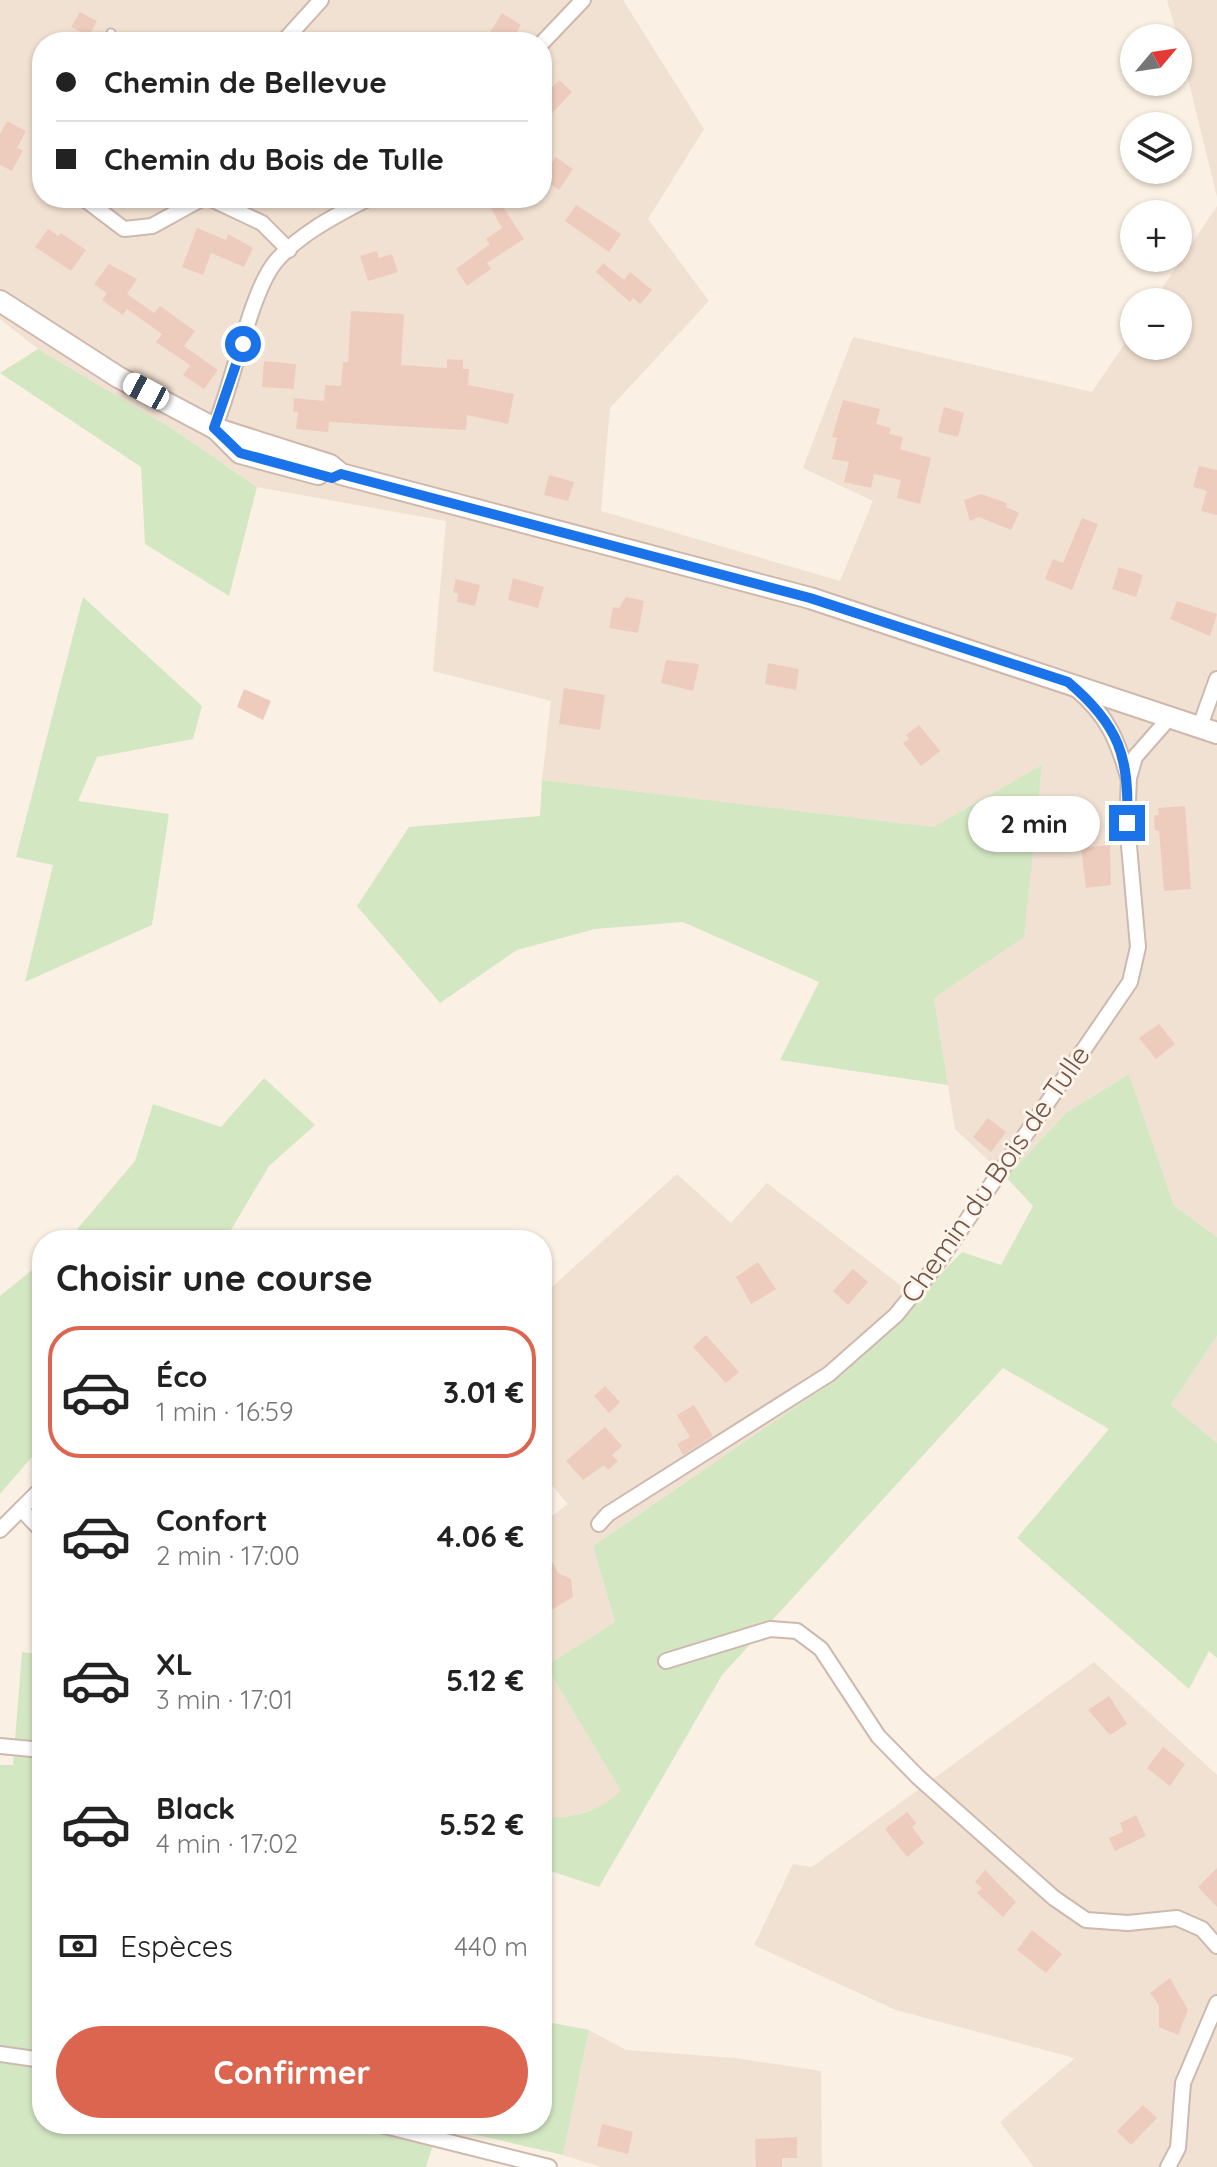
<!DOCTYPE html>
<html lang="fr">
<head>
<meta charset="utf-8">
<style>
  :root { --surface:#fff; --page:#f6f6f6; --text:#222; --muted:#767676; --line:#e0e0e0; --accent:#dc6550 }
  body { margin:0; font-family:Quicksand,sans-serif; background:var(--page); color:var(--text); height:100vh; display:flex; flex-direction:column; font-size:30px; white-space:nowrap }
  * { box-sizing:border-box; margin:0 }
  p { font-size:26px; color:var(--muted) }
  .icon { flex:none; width:44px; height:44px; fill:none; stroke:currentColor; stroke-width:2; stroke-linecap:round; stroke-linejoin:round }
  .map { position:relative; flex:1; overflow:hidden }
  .side { position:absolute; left:32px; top:1230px; width:520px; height:904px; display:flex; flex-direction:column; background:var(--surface); border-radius:32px; box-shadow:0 2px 6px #0004 }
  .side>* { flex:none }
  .top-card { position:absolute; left:32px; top:32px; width:520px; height:176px; border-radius:32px; box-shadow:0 2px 6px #0004; display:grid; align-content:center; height:176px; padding:0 24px; background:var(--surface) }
  .needle { width:52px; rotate:61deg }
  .fabs { position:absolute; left:1120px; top:24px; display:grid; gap:16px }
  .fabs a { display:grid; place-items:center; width:72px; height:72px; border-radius:50%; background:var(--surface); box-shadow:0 2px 6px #0004; font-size:40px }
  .end { position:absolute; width:36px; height:36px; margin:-18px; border:10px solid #1a73e8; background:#fff; box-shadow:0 0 0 4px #fff }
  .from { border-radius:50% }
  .bubble { position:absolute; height:56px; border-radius:28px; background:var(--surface); box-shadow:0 2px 6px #0004; font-size:26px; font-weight:700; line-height:56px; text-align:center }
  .car { position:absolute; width:24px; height:48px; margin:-24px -12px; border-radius:10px; box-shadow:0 0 6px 2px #0007; background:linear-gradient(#fff 24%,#345 0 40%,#fff 0 76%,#345 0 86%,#fff 0) }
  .top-card b { display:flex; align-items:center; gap:28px; height:76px; font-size:30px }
  .top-card b+b { border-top:2px solid var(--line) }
  .top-card i { width:20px; height:20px; background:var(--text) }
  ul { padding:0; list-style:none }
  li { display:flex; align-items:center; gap:24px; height:132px; margin:0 16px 12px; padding:0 8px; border:4px solid transparent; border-radius:32px }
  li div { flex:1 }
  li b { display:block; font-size:30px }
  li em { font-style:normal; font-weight:700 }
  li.current { border-color:var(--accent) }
  li>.icon { width:72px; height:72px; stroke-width:1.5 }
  h2 { padding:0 24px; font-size:36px; line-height:96px }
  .pay { display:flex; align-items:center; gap:20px; height:88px; padding:0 24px; font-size:30px }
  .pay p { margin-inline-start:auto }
  .action { display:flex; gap:16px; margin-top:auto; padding:16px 24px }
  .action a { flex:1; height:92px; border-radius:48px; background:var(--accent); color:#fff; font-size:32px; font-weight:700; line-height:92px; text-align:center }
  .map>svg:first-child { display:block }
  .residential { fill:#f1e1d2; fill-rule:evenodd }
  .green { fill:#d4e7c3 }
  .building { fill:#eeccbd }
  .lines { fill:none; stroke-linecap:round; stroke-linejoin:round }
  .lane-casing { stroke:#cdb9ad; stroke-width:11 }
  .street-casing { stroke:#cdb9ad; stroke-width:18 }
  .secondary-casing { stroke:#cfb8ab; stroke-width:24 }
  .lane { stroke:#fff; stroke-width:7 }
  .street { stroke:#fff; stroke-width:14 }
  .secondary { stroke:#fff; stroke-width:20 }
  .route { stroke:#1a73e8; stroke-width:10 }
  .labels { text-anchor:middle; stroke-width:6; stroke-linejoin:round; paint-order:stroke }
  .street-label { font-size:28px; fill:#70554b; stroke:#fef4e9 }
</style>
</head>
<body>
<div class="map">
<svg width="1217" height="2167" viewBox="0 0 1217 2167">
  <rect width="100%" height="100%" fill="#faf0e3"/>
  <g class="residential">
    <path d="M 0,0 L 623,0 L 704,129 L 648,219 L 709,301 L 610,408 L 601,511 L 840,581 L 873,501 L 803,468 L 853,337 L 1092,392 L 1134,330 L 1134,346 L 1178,346 L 1178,302 L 1153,302 L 1217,206 L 1217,1237 L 1174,1207 L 1129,1074 L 1066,1113 L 1006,1177 L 955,1129 L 934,997 L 1023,937 L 1042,765 L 933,827 L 542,780 L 551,701 L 433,671 L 446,521 L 257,487 L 171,428 L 38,349 L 0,319 ZM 42,42 L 542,42 L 542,198 L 42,198 Z"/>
    <path d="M 1167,0 L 1217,0 L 1217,197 L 1178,38 Z"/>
    <path d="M 677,1174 L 731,1223 L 767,1183 L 917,1298 L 845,1373 L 593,1546 L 615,1622 L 546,1666 L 621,1791 L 608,1804 L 564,1819 L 542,1817 L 542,1523 L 568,1504 L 542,1474 L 542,1296 Z"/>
    <path d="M 1217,1336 L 1217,1443 L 1171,1405 Z"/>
    <path d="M 1094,1662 L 1217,1775 L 1217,2167 L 1034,2167 L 1000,2122 L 1075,2058 L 896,2010 L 754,1945 L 793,1864 L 812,1867 Z"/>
    <path d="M 589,2030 L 626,2050 L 735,2058 L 821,2071 L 822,2167 L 601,2167 L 563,2155 Z"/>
  </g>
  <g class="green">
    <path d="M 38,349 L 171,428 L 257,487 L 229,596 L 145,544 L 141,467 L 0,373 Z"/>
    <path d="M 83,597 L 202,706 L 193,739 L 97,757 L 78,801 L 169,814 L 152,925 L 25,982 L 53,865 L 16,857 Z"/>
    <path d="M 1042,765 L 1024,937 L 934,998 L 948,1085 L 780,1060 L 819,982 L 683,922 L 595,929 L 517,950 L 440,1003 L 357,906 L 409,827 L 540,816 L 542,780 L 933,827 Z"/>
    <path d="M 1129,1074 L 1174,1206 L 1217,1237 L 1217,1336 L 1171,1405 L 1217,1443 L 1217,1658 L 1209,1651 L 1189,1689 L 1017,1538 L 1109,1429 L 1003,1368 L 722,1675 L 599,1887 L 542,1868 L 542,1817 C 571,1820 600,1811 621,1791 L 546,1666 L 615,1622 L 593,1546 L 845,1373 L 962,1252 L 1001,1265 L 1033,1206 L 1006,1177 L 1066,1113 Z"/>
    <path d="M 264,1078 L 315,1125 L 269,1166 L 225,1240 L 68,1240 L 135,1161 L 153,1104 L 221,1127 Z"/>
    <path d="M 42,1262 L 42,1445 L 0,1494 L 0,1296 Z"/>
    <path d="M 22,1652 L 42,1655 L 42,2124 L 542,2124 L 542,2021 L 589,2030 L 563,2155 L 439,2126 L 426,2167 L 0,2167 L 0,1765 L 13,1765 Z"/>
  </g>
  <g class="building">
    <path d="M 80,12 L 97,21 L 89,36 L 71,27 Z"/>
    <path d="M 502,13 L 521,25 L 510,42 L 484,42 Z"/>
    <path d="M 559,80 L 572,92 L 542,124 L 542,98 Z"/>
    <path d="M 7,121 L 26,131 L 17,148 L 23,150 L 12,171 L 0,165 L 0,134 Z"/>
    <path d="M 556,157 L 573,169 L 559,190 L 542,178 Z"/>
    <path d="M 498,199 L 524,239 L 487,263 L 491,269 L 467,286 L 456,269 L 490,244 L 486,239 L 502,228 L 489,205 Z"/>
    <path d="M 576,205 L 621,234 L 609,252 L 565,221 Z"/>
    <path d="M 197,228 L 226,240 L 228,234 L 253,248 L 244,267 L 211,253 L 203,275 L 182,267 Z"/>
    <path d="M 48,229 L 58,236 L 61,233 L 86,250 L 71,271 L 35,247 Z"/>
    <path d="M 377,251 L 379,258 L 392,254 L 398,272 L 368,281 L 360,256 Z"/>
    <path d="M 603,263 L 624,280 L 630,272 L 652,290 L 640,304 L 633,298 L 630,302 L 596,272 Z"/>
    <path d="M 109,264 L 137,279 L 127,294 L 154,313 L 160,306 L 195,331 L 184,346 L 218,370 L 204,389 L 183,375 L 190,365 L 156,342 L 162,334 L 127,309 L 123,315 L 102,300 L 107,293 L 94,284 Z"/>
    <path d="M 351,311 L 404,314 L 401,365 L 447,368 L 447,359 L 463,360 L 463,369 L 469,369 L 468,385 L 514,394 L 508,424 L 467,415 L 466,430 L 329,422 L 328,432 L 296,429 L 298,412 L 293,412 L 294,398 L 324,401 L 325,385 L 341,386 L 343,362 L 348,362 Z"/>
    <path d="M 264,361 L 296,364 L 294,389 L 262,387 Z"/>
    <path d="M 843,400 L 880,409 L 876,424 L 891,428 L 889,434 L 903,437 L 900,449 L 931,458 L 920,504 L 897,498 L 901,480 L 874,474 L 871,488 L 844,482 L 849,462 L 832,459 L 837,438 L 832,437 Z"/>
    <path d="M 944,407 L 964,413 L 958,437 L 938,432 Z"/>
    <path d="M 1199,466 L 1217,470 L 1217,515 L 1201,511 L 1207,491 L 1193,487 Z"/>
    <path d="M 549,475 L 574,482 L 568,501 L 544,495 Z"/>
    <path d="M 981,494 L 1007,503 L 1006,507 L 1019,513 L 1011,530 L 979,517 L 970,521 L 964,500 Z"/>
    <path d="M 1082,518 L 1098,524 L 1072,590 L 1045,579 L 1053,559 L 1063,563 Z"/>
    <path d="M 1119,567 L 1143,575 L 1136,597 L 1112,589 Z"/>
    <path d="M 513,578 L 544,587 L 538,608 L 508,600 Z"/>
    <path d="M 456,579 L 480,585 L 475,606 L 457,602 L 458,594 L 453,592 Z"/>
    <path d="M 626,597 L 644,601 L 638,633 L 609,628 L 613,607 L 619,608 Z"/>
    <path d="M 1177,601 L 1217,614 L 1210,636 L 1170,619 Z"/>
    <path d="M 666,660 L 699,664 L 693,691 L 661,683 Z"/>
    <path d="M 768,663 L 799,669 L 796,690 L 765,684 Z"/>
    <path d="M 564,688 L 605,695 L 600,730 L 559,724 Z"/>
    <path d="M 244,689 L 271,701 L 263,720 L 237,707 Z"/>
    <path d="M 919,725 L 940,751 L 921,766 L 903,743 L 909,739 L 906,735 Z"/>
    <path d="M 1185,806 L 1191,889 L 1164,891 L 1159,830 L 1155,831 L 1154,815 L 1159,815 L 1158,808 Z"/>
    <path d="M 1110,845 L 1111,885 L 1086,888 L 1081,848 Z"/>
    <path d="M 1159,1024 L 1175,1044 L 1156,1059 L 1139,1038 Z"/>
    <path d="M 988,1118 L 1006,1132 L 991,1152 L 973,1137 Z"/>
    <path d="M 758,1262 L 776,1289 L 751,1304 L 736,1277 Z"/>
    <path d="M 853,1269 L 868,1282 L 848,1305 L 833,1291 Z"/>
    <path d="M 706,1335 L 739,1372 L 726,1383 L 693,1347 Z"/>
    <path d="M 605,1386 L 620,1402 L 609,1413 L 594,1396 Z"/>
    <path d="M 694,1405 L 713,1436 L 683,1455 L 677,1444 L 690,1437 L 677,1415 Z"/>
    <path d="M 605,1427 L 622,1446 L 612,1455 L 618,1461 L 608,1470 L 604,1465 L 583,1480 L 566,1461 Z"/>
    <path d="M 542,1544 L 558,1573 L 571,1579 L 573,1597 L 542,1616 L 542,1596 L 550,1591 L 542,1578 Z"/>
    <path d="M 1109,1696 L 1127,1724 L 1110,1735 L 1088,1710 Z"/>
    <path d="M 1163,1747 L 1185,1764 L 1170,1786 L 1147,1768 Z"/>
    <path d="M 907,1812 L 916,1823 L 912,1827 L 924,1843 L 907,1857 L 885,1829 Z"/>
    <path d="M 1136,1815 L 1146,1836 L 1115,1851 L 1109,1838 L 1123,1832 L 1120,1823 Z"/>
    <path d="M 1217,1868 L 1217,1907 L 1198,1887 Z"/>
    <path d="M 985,1870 L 1016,1902 L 1003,1917 L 977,1893 L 982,1888 L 975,1882 Z"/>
    <path d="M 1032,1930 L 1062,1954 L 1046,1973 L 1017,1950 Z"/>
    <path d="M 1170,1978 L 1188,2010 L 1178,2035 L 1159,2027 L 1159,2005 L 1150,1993 Z"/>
    <path d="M 1143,2105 L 1157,2118 L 1131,2145 L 1117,2131 Z"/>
    <path d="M 602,2124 L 633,2132 L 628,2154 L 597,2146 Z"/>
    <path d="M 797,2137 L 797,2158 L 782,2158 L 782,2167 L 756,2167 L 755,2139 Z"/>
  </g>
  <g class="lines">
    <defs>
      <path id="lane" d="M 107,42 L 111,33"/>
      <g id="street">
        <path d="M 283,42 L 321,0"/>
        <path d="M 542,43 L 583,0"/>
        <path d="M 83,198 L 124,229 L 152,226 L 203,198"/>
        <path d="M 209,198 L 262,223 L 289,250"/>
        <path d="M 214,428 C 233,386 250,290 277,260 C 302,232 337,215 369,198"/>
        <path d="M 1077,690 C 1107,715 1118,741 1128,777"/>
        <path d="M 1200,726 L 1217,679"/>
        <path d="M 21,1509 L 42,1531"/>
        <path d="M 599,1524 L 608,1514 L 829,1374 L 896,1315 L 937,1264 L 1130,982 L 1138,947 L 1127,823 L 1129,778 L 1135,757 L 1171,716"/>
        <path d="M 0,1530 L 42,1488"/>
        <path d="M 666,1661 L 770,1629 L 797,1631 L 821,1649 L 878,1736 L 918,1777 L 1054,1898 L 1086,1920 L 1128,1923 L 1177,1918 L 1202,1929 L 1217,1946"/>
        <path d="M 0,1746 L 42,1750"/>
        <path d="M 0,2054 L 42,2060"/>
        <path d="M 377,2124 L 549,2167"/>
        <path d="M 1168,2167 L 1178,2148 L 1183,2083 L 1217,2003"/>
      </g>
      <g id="secondary">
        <path d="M 0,301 L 118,377 L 214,428 L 330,465 L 341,474 L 810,598 L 1217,733"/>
        <path d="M 218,431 L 240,453 L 318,474"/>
      </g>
    </defs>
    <use href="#lane" class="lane-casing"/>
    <use href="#street" class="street-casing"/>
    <use href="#secondary" class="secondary-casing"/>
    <use href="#lane" class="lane"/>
    <use href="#street" class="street"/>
    <use href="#secondary" class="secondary"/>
  </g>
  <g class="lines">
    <path class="route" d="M 243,344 L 214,428 L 240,453 L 332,478 L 341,474 L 810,598 L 1068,682 C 1119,725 1130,757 1127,823"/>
  </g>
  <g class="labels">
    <g class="street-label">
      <text transform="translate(995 1174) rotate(-55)" y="10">Chemin du Bois de Tulle</text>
    </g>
  </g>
</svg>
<div class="fabs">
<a><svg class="needle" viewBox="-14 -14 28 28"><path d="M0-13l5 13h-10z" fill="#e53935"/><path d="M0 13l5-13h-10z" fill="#767676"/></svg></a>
<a><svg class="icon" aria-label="layers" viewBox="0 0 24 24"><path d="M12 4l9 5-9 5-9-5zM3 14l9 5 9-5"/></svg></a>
<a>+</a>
<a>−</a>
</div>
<i class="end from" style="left:243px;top:344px"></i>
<i class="end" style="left:1127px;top:823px"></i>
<div class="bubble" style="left:968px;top:796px;width:132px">2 min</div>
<i class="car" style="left:146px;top:391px;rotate:298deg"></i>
<div class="top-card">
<b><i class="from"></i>Chemin de Bellevue</b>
<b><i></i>Chemin du Bois de Tulle</b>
</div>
<section class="side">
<h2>Choisir une course</h2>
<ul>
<li class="current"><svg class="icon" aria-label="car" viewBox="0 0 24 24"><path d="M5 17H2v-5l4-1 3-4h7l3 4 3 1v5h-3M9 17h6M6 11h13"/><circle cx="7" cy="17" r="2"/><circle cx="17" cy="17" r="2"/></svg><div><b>Éco</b><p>1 min · 16:59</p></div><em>3.01 €</em></li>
<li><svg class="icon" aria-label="car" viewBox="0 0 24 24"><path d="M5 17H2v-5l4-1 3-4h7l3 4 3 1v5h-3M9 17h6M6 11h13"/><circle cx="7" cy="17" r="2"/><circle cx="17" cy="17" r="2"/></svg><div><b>Confort</b><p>2 min · 17:00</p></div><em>4.06 €</em></li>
<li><svg class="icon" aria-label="car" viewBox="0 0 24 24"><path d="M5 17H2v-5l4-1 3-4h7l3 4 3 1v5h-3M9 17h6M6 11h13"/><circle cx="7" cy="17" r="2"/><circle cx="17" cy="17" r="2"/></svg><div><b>XL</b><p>3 min · 17:01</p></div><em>5.12 €</em></li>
<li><svg class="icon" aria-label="car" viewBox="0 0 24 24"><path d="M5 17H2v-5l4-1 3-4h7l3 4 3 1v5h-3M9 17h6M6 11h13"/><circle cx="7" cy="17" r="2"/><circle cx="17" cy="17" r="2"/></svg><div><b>Black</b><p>4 min · 17:02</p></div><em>5.52 €</em></li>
</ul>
<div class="pay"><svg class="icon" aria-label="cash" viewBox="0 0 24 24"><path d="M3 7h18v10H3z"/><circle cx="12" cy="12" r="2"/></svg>Espèces<p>440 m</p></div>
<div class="action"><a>Confirmer</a></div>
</section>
</div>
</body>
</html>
